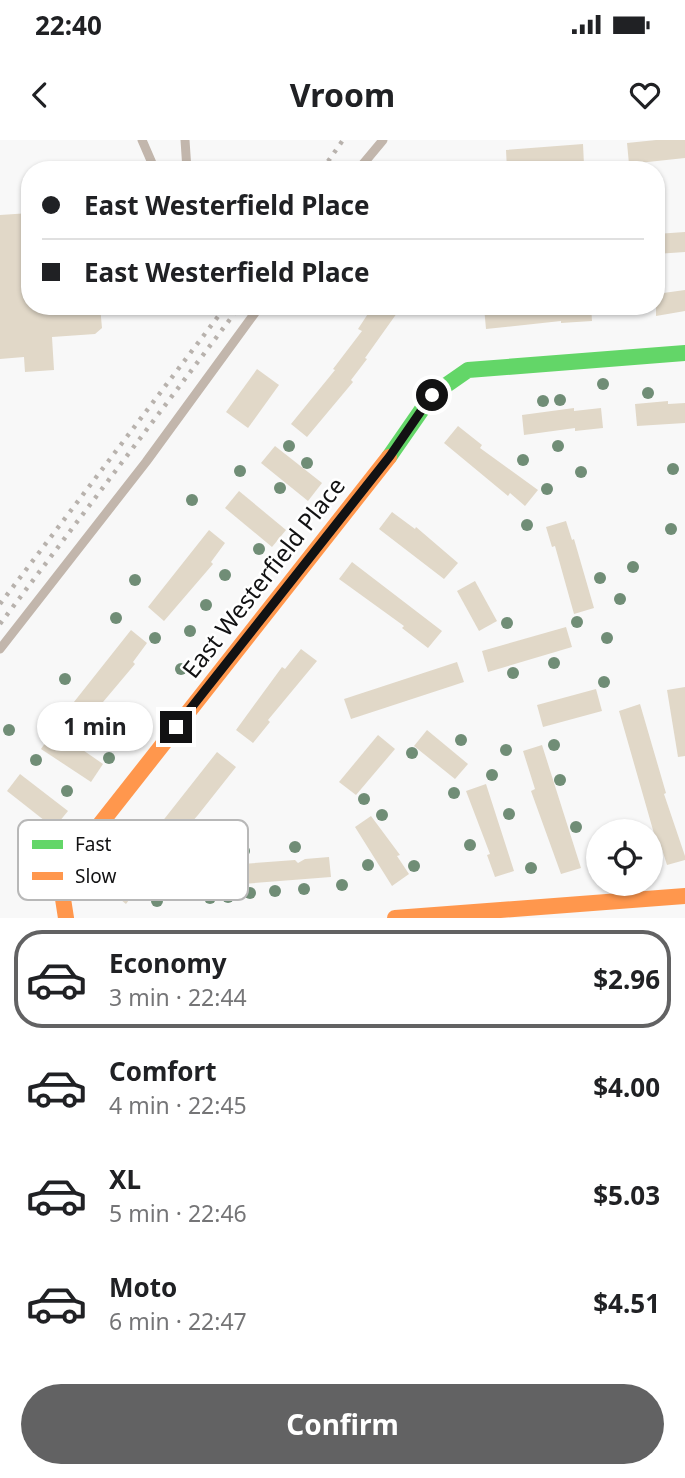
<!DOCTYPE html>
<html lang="en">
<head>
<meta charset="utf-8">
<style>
  :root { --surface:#fff; --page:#f6f6f6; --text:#202124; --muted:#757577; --line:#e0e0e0; --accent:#626263 }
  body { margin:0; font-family:"Noto Sans",sans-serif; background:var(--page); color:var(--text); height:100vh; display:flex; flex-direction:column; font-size:26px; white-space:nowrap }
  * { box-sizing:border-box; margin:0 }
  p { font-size:23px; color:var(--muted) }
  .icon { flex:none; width:38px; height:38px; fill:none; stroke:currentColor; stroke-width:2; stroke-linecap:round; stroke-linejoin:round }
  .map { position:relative; height:778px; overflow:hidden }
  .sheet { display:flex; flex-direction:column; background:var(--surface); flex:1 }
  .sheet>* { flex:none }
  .hud { position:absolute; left:21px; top:21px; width:644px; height:154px; border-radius:28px; box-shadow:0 2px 5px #0004; display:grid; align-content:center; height:154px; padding:0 21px; background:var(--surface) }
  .buttons { position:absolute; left:586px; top:679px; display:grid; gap:14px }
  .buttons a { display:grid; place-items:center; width:77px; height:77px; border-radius:50%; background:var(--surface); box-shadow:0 2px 5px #0004; font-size:35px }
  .end { position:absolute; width:32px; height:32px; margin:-16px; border:9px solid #121213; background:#fff; box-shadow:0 0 0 4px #fff }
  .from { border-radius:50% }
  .bubble { position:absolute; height:49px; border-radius:24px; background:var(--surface); box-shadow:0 2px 5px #0004; font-size:23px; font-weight:700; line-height:49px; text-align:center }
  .hud b { display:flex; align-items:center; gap:24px; height:66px; font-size:26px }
  .hud b+b { border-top:2px solid var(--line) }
  .hud i { width:18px; height:18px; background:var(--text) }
  ul { padding:12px 0 0; list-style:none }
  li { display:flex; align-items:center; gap:21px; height:98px; margin:0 14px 10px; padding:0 7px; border:4px solid transparent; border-radius:28px }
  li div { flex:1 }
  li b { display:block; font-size:26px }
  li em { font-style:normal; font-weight:700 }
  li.current { border-color:var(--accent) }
  li>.icon { width:63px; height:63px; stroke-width:1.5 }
  .primary-button { display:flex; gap:14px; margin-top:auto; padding:14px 21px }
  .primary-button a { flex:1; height:80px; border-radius:42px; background:var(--accent); color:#fff; font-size:28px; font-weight:700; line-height:80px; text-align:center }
  .status { display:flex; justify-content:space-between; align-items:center; height:49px; padding:0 35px; background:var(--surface); direction:ltr }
  .status svg { height:19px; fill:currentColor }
  header { display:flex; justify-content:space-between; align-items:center; height:91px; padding:0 21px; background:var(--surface); font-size:32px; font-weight:700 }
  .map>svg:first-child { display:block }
  .building { fill:#e1d8c8 }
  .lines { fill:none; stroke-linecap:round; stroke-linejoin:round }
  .lane { stroke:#c2b6ac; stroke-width:9 }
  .fast { stroke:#63d668; stroke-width:16 }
  .slow { stroke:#ff974d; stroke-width:16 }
  .rail { stroke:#b8b2ad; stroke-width:4.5; stroke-dasharray:3.5 7; stroke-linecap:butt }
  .tree { fill:#708d76 }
  .route { stroke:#121213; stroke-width:9 }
  .labels { text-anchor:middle; stroke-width:5; stroke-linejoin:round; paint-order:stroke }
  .street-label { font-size:24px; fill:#121213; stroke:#fff }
  .key { fill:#fff; stroke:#b8b8b8; stroke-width:2 }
  .key-label { font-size:19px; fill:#121213 }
</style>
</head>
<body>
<div class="status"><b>22:40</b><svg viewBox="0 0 49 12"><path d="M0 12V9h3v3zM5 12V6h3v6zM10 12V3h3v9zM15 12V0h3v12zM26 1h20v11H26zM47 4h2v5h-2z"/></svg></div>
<header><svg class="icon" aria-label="back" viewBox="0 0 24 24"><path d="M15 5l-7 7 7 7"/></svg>Vroom<svg class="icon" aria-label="heart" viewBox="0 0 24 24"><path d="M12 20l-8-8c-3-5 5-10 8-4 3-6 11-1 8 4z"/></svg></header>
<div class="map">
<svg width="685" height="778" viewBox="0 0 685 778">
  <rect width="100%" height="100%" fill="#f8f8f8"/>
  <g class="building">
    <path d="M 656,0 L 685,0 L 685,18 L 629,24 L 627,3 Z"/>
    <path d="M 583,4 L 584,25 L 562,27 L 563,30 L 507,30 L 506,10 Z"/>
    <path d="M 30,73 L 30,166 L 100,166 L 102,188 L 95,194 L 52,197 L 54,230 L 25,232 L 24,217 L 0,219 L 0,75 Z"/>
    <path d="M 685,92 L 685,112 L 656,114 L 656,94 Z"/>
    <path d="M 685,150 L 685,171 L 656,176 L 656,154 Z"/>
    <path d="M 373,166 L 402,166 L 365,218 L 367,219 L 351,240 L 353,242 L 307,297 L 291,284 L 335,230 L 333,229 L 362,191 L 358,189 Z"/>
    <path d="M 591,166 L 592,181 L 561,183 L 561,181 L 486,189 L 484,167 Z"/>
    <path d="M 257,229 L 279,245 L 248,288 L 226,272 Z"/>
    <path d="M 668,261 L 668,264 L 685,263 L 685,283 L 637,286 L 635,264 Z"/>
    <path d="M 574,268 L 574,271 L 601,268 L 603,288 L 575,291 L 575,288 L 524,295 L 522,275 Z"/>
    <path d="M 458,286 L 482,305 L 480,308 L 538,350 L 525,366 L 510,353 L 508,356 L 444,303 Z"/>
    <path d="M 275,306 L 322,343 L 308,361 L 261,323 Z"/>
    <path d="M 239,351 L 286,390 L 272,407 L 225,368 Z"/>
    <path d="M 392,372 L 415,389 L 416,387 L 458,423 L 444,439 L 379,389 Z"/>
    <path d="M 566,381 L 572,400 L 574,399 L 594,468 L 574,474 L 555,406 L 552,407 L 546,387 Z"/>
    <path d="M 209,390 L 225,403 L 211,422 L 213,424 L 164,481 L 148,467 Z"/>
    <path d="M 352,422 L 442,491 L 428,508 L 402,488 L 404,486 L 339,439 Z"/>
    <path d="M 475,441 L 497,481 L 479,491 L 457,451 Z"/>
    <path d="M 566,487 L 572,507 L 488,532 L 482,511 Z"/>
    <path d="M 131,490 L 147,503 L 133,522 L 135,524 L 87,581 L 70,567 Z"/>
    <path d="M 301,509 L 317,521 L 268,580 L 270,582 L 253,603 L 236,590 L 282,527 L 285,529 Z"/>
    <path d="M 457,522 L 464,542 L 351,579 L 344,559 Z"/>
    <path d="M 685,547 L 685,616 L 678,617 L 667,550 Z"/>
    <path d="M 596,549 L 602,571 L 543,587 L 537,565 Z"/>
    <path d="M 640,564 L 666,653 L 664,654 L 685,716 L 685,720 L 667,725 L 660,703 L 657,704 L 619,571 Z"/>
    <path d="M 54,590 L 103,624 L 91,642 L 41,609 Z"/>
    <path d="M 427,590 L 468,624 L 455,639 L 414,606 Z"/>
    <path d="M 378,595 L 395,609 L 356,655 L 339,642 Z"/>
    <path d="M 542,605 L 581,728 L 561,734 L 531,651 L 535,649 L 523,611 Z"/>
    <path d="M 217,612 L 236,627 L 198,675 L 170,707 L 168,706 L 126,764 L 109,750 L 152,691 L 154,692 Z"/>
    <path d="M 20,634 L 68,671 L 54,688 L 7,651 Z"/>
    <path d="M 486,644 L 514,731 L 495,737 L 487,715 L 490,714 L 466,651 Z"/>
    <path d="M 371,676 L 400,715 L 397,716 L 409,734 L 392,746 L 355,687 Z"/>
    <path d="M 329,717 L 331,737 L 204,747 L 202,727 L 295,720 L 298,723 L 305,719 Z"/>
  </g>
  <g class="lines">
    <g class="lane">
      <path d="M 142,0 L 155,30"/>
      <path d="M 185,0 L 187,30"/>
      <path d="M 358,30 L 383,0"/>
      <path d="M 0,509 L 146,322 L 260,166"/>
    </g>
    <path class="fast" d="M 389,317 L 432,255 L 468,230 L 685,213"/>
    <g class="slow">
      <path d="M 66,778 L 61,746 L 75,716 L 389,317"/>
      <path d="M 395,778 L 685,756"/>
    </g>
    <g class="rail">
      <path d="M 322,30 L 343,0"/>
      <path d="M 0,464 L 226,166"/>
      <path d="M 0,484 L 240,166"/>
    </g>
  </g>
  <g class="tree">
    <circle cx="603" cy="244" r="6"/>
    <circle cx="648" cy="253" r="6"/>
    <circle cx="560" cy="260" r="6"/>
    <circle cx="543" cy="261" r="6"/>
    <circle cx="289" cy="306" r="6"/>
    <circle cx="558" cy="306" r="6"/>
    <circle cx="523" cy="320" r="6"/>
    <circle cx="307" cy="323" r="6"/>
    <circle cx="673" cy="329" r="6"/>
    <circle cx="240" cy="331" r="6"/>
    <circle cx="581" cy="332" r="6"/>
    <circle cx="280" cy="348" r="6"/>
    <circle cx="547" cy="349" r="6"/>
    <circle cx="192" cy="360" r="6"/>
    <circle cx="527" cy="385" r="6"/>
    <circle cx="671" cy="389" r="6"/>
    <circle cx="259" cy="409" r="6"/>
    <circle cx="633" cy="427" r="6"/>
    <circle cx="225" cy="435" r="6"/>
    <circle cx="600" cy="438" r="6"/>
    <circle cx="135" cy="440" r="6"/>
    <circle cx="620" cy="459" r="6"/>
    <circle cx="206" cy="465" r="6"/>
    <circle cx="116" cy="478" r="6"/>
    <circle cx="577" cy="482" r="6"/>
    <circle cx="507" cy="483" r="6"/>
    <circle cx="190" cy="491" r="6"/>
    <circle cx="155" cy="498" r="6"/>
    <circle cx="607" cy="498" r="6"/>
    <circle cx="554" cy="523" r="6"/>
    <circle cx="181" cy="529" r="6"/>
    <circle cx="513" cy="533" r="6"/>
    <circle cx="65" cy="539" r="6"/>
    <circle cx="604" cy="542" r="6"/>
    <circle cx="114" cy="578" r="6"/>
    <circle cx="64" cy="584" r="6"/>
    <circle cx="129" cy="587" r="6"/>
    <circle cx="9" cy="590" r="6"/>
    <circle cx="461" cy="600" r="6"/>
    <circle cx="554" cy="605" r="6"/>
    <circle cx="506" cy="610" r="6"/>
    <circle cx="412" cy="613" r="6"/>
    <circle cx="109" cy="618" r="6"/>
    <circle cx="36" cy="620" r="6"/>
    <circle cx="492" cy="635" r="6"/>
    <circle cx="560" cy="640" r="6"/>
    <circle cx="67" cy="651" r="6"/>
    <circle cx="454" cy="653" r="6"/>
    <circle cx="364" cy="659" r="6"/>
    <circle cx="509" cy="674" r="6"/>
    <circle cx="382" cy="675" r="6"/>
    <circle cx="576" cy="687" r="6"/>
    <circle cx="470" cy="705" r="6"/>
    <circle cx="295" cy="707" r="6"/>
    <circle cx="244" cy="711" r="6"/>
    <circle cx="368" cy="725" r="6"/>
    <circle cx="414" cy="726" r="6"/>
    <circle cx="531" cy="728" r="6"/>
    <circle cx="342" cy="745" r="6"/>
    <circle cx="304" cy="749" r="6"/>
    <circle cx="275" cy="751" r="6"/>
    <circle cx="250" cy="753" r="6"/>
    <circle cx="228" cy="757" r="6"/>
    <circle cx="210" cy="758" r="6"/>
    <circle cx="157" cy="761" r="6"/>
  </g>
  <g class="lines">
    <path class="route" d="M 176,587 L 390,316 L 432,255"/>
  </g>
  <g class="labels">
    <g class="street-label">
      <text transform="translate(264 438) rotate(-52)" y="8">East Westerfield Place</text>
    </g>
  </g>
  <rect x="18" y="680" width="230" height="80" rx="10" class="key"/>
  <rect x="32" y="700" width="31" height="9" fill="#63d668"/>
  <rect x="32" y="732" width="31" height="8" fill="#ff974d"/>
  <g class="key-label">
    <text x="75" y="711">Fast</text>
    <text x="75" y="743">Slow</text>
  </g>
</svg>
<div class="buttons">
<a><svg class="icon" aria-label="locate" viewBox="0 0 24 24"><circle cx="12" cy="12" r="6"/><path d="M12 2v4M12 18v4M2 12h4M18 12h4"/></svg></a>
</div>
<i class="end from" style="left:432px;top:255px"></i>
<i class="end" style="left:176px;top:587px"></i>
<div class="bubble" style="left:37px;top:562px;width:116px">1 min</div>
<div class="hud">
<b><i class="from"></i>East Westerfield Place</b>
<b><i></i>East Westerfield Place</b>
</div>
</div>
<section class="sheet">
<ul>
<li class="current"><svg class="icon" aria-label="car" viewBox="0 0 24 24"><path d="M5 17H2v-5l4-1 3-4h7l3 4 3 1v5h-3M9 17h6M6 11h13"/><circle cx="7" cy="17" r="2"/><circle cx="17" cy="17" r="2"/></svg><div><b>Economy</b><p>3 min · 22:44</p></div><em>$2.96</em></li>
<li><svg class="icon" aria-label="car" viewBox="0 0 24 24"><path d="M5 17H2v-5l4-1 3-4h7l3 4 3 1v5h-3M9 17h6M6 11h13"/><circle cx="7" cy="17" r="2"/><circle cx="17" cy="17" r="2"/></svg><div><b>Comfort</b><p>4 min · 22:45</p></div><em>$4.00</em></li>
<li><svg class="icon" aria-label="car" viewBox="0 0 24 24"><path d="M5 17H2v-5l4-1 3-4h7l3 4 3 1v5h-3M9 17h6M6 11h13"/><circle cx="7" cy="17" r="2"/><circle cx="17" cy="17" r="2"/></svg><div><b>XL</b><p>5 min · 22:46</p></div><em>$5.03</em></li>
<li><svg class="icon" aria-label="car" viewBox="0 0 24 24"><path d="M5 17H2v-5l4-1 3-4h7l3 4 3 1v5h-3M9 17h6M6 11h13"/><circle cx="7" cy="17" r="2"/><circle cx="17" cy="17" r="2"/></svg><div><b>Moto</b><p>6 min · 22:47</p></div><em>$4.51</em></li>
</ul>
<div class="primary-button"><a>Confirm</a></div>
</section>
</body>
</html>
